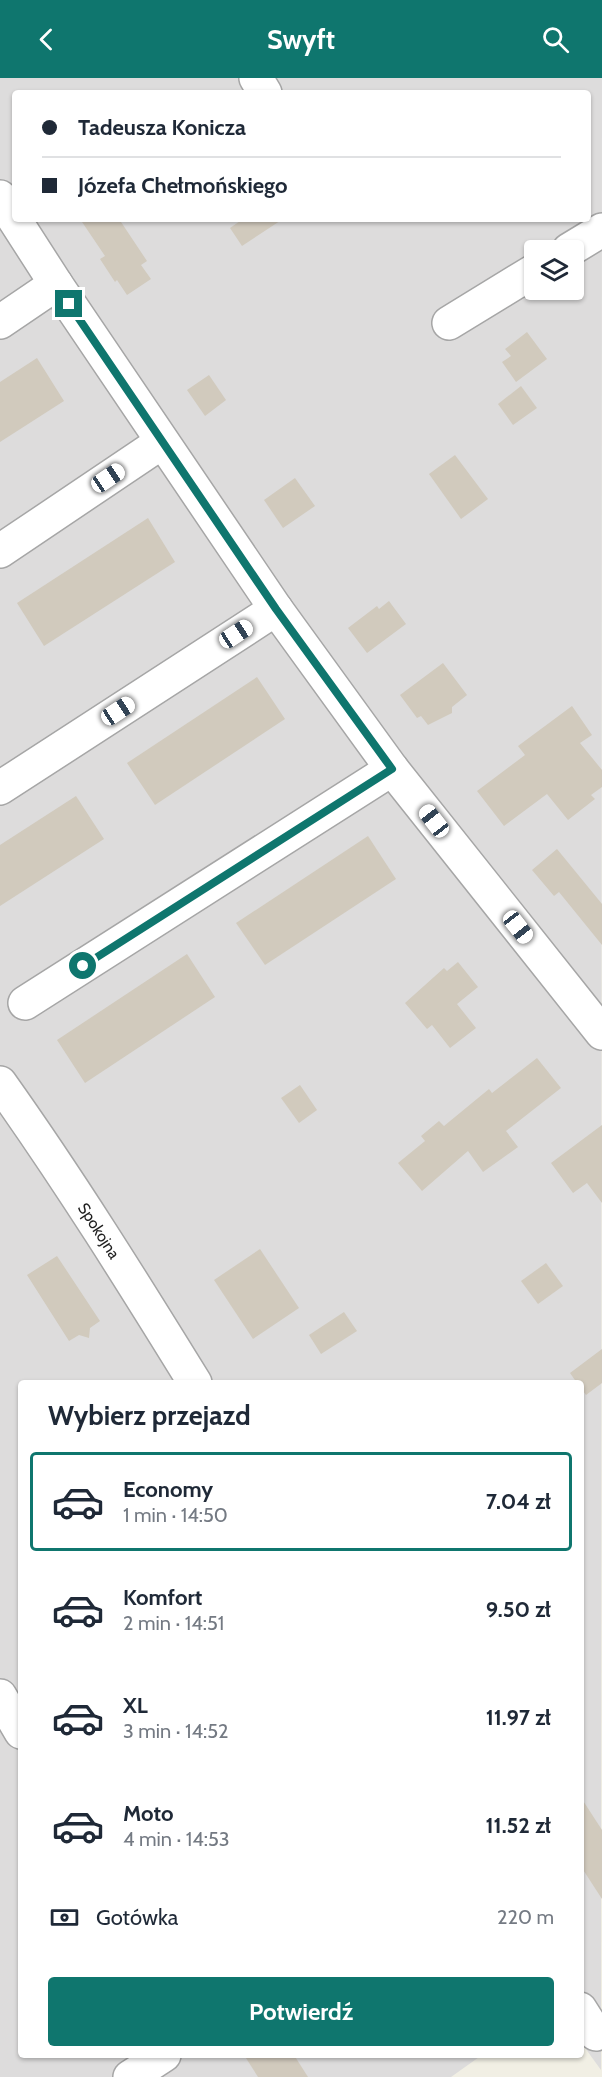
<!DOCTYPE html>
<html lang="pl">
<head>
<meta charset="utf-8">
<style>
  :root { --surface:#fff; --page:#f2f2f3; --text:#1f2937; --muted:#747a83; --line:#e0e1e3; --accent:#0f766e }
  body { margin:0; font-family:Cabin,sans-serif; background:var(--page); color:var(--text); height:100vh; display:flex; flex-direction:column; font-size:22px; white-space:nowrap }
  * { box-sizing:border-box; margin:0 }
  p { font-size:20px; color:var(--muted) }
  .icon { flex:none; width:33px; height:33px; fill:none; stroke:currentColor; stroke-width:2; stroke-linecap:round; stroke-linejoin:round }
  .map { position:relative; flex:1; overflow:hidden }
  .side { position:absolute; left:18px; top:1302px; width:566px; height:678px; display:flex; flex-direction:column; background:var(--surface); border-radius:6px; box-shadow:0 2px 4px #0004 }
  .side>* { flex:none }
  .guide { position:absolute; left:12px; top:12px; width:579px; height:132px; border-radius:6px; box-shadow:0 2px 4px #0004; display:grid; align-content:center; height:132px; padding:0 30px; background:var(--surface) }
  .controls { position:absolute; left:524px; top:162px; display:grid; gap:12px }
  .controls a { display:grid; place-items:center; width:60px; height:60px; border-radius:6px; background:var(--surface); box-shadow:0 2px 4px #0004; font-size:30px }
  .end { position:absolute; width:27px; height:27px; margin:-14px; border:8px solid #0f766e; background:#fff; box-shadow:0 0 0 3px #fff }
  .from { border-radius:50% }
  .car { position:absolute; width:18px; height:36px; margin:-18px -9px; border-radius:8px; box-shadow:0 0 4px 2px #0007; background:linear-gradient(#fff 24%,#345 0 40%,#fff 0 76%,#345 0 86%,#fff 0) }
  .guide b { display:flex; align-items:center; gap:21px; height:57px; font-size:22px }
  .guide b+b { border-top:2px solid var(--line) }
  .guide i { width:15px; height:15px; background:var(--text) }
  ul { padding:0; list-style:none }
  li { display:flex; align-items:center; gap:18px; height:99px; margin:0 12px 9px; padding:0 18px; border:3px solid transparent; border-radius:6px }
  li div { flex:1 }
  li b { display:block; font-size:22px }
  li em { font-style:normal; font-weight:700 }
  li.active { border-color:var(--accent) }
  li>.icon { width:54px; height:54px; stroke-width:1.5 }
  h2 { padding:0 30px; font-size:27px; line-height:72px }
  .pay { display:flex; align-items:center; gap:15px; height:66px; padding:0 30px; font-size:22px }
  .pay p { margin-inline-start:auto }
  .button { display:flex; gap:12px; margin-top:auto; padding:12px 30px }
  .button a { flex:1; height:69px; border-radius:6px; background:var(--accent); color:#fff; font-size:24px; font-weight:700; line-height:69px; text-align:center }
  header { display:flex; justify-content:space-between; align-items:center; height:78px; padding:0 30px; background:var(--accent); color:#fff; font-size:27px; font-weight:700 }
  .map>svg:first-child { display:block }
  .residential { fill:#dddcdc; fill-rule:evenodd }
  .building { fill:#d1cabd }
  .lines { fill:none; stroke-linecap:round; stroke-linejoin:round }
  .minor-casing { stroke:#a6a6a6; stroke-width:36 }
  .minor { stroke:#fff; stroke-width:33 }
  .route { stroke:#0f766e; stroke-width:8 }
  .labels { text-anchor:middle; stroke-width:5; stroke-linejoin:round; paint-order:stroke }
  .street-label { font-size:16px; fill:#1f1f1f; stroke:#fff }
</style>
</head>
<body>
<header><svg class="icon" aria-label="back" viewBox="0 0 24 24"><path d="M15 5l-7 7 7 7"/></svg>Swyft<svg class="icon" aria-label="search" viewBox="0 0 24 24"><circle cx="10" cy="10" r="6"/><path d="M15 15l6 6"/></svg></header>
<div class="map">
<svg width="602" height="1999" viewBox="0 0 602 1999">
  <rect width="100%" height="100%" fill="#f1efe4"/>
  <path class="residential" d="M 0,0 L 602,0 L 601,1992 L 580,1963 L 580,1305 L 21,1305 L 21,1977 L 482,1977 L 451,1999 L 0,1999 ZM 15,15 L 588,15 L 588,141 L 15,141 ZM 534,172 L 573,172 L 573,212 L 534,212 Z"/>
  <g class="building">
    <path d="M 80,141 L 119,141 L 147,183 L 141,187 L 151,201 L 127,217 L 117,202 L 115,204 L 100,181 L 105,178 Z"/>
    <path d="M 243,141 L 283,141 L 242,168 L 230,150 Z"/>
    <path d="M 527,254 L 547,281 L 516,304 L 502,284 L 511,278 L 505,271 Z"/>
    <path d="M 37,280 L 64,323 L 0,364 L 0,304 Z"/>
    <path d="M 209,297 L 226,322 L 205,338 L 187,312 Z"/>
    <path d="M 521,308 L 537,330 L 513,347 L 498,326 Z"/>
    <path d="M 455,377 L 488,421 L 461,441 L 429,396 Z"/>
    <path d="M 295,400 L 315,428 L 283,450 L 264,422 Z"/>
    <path d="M 148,440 L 175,484 L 44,568 L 17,525 Z"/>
    <path d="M 389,523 L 406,546 L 367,575 L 348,550 L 377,528 L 379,531 Z"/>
    <path d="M 443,585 L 467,617 L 452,629 L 452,635 L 428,647 L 421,638 L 417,640 L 400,617 Z"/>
    <path d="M 257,599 L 285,641 L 155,727 L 127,685 Z"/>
    <path d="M 572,628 L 592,657 L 580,665 L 602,692 L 602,709 L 591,717 L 595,721 L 568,742 L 547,716 L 504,748 L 477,713 L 525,677 L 518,668 Z"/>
    <path d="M 76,718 L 104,761 L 0,828 L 0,767 Z"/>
    <path d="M 368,758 L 396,801 L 265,887 L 236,845 Z"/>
    <path d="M 557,771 L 602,826 L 602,867 L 559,814 L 554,818 L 532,792 Z"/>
    <path d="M 187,876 L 215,919 L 85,1005 L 57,962 Z"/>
    <path d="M 458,884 L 478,909 L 457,926 L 476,950 L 450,970 L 432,947 L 427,951 L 405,925 L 444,890 L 447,893 Z"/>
    <path d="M 537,980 L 561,1010 L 506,1053 L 518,1069 L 483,1094 L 468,1073 L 422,1113 L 398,1085 L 425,1063 L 421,1058 L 439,1043 L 444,1048 L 489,1011 L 492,1015 Z"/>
    <path d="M 300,1007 L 317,1032 L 299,1045 L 281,1020 Z"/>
    <path d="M 602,1047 L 602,1125 L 587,1105 L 573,1115 L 551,1085 Z"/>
    <path d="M 260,1171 L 299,1230 L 253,1261 L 214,1202 Z"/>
    <path d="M 57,1178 L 100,1243 L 90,1250 L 89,1260 L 79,1257 L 69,1263 L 27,1197 Z"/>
    <path d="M 546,1185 L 563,1208 L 538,1226 L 521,1203 Z"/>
    <path d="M 344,1234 L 357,1253 L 321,1276 L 309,1257 Z"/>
    <path d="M 602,1271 L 602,1305 L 586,1317 L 580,1309 L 580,1305 L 577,1305 L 570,1295 Z"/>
    <path d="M 580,1718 L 602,1752 L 602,1821 L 580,1787 Z"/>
    <path d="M 244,1977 L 294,1977 L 308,1999 L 258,1999 Z"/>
  </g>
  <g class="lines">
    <defs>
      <g id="minor">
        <path d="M 256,0 L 265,15"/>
        <path d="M 0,119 L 56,206 L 276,531 L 392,691 L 602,955"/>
        <path d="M 569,172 L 602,152"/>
        <path d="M 0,244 L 56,206"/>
        <path d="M 449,245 L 534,193"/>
        <path d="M 0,473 L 162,364"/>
        <path d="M 0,710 L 276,531"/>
        <path d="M 25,925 L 392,691"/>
        <path id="s1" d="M 0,1005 C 69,1102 132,1203 195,1305"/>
        <path d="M 0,1618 L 21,1654"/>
        <path d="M 580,1931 L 596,1956"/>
        <path d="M 130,1999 L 164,1977"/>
      </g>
    </defs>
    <use href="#minor" class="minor-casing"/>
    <use href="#minor" class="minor"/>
  </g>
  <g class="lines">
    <path class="route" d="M 69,226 L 276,531 L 392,691 L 83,888"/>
  </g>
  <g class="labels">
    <g class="street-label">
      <text dy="6" stroke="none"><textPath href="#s1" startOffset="178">Spokojna</textPath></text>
    </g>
  </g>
</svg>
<div class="controls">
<a><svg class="icon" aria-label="layers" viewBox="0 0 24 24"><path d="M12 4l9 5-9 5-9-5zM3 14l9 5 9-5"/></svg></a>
</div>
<i class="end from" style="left:83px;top:888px"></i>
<i class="end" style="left:69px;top:226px"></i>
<i class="car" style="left:108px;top:400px;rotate:56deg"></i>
<i class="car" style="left:236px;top:556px;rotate:57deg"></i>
<i class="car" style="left:118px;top:633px;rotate:57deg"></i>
<i class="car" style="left:434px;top:743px;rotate:322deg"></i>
<i class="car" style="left:518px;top:849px;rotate:142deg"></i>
<div class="guide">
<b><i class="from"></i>Tadeusza Konicza</b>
<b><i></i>Józefa Chełmońskiego</b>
</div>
<section class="side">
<h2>Wybierz przejazd</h2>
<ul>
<li class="active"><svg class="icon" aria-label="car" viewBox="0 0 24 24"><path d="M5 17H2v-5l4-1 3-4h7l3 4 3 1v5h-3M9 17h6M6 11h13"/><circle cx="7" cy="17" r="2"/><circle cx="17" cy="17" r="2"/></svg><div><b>Economy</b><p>1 min · 14:50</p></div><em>7.04 zł</em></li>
<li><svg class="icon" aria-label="car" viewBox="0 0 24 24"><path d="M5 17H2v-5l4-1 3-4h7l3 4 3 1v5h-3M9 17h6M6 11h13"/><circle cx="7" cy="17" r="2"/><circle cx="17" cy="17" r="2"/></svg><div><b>Komfort</b><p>2 min · 14:51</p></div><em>9.50 zł</em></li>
<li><svg class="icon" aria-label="car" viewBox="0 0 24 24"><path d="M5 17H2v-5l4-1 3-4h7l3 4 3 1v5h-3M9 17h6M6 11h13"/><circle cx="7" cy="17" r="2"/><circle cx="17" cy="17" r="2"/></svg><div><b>XL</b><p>3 min · 14:52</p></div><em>11.97 zł</em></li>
<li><svg class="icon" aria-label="car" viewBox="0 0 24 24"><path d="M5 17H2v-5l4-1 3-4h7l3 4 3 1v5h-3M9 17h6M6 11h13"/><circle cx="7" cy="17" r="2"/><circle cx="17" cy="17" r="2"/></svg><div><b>Moto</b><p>4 min · 14:53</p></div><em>11.52 zł</em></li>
</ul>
<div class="pay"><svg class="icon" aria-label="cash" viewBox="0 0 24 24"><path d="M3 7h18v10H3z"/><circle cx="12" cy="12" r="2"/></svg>Gotówka<p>220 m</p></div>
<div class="button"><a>Potwierdź</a></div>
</section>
</div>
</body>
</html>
